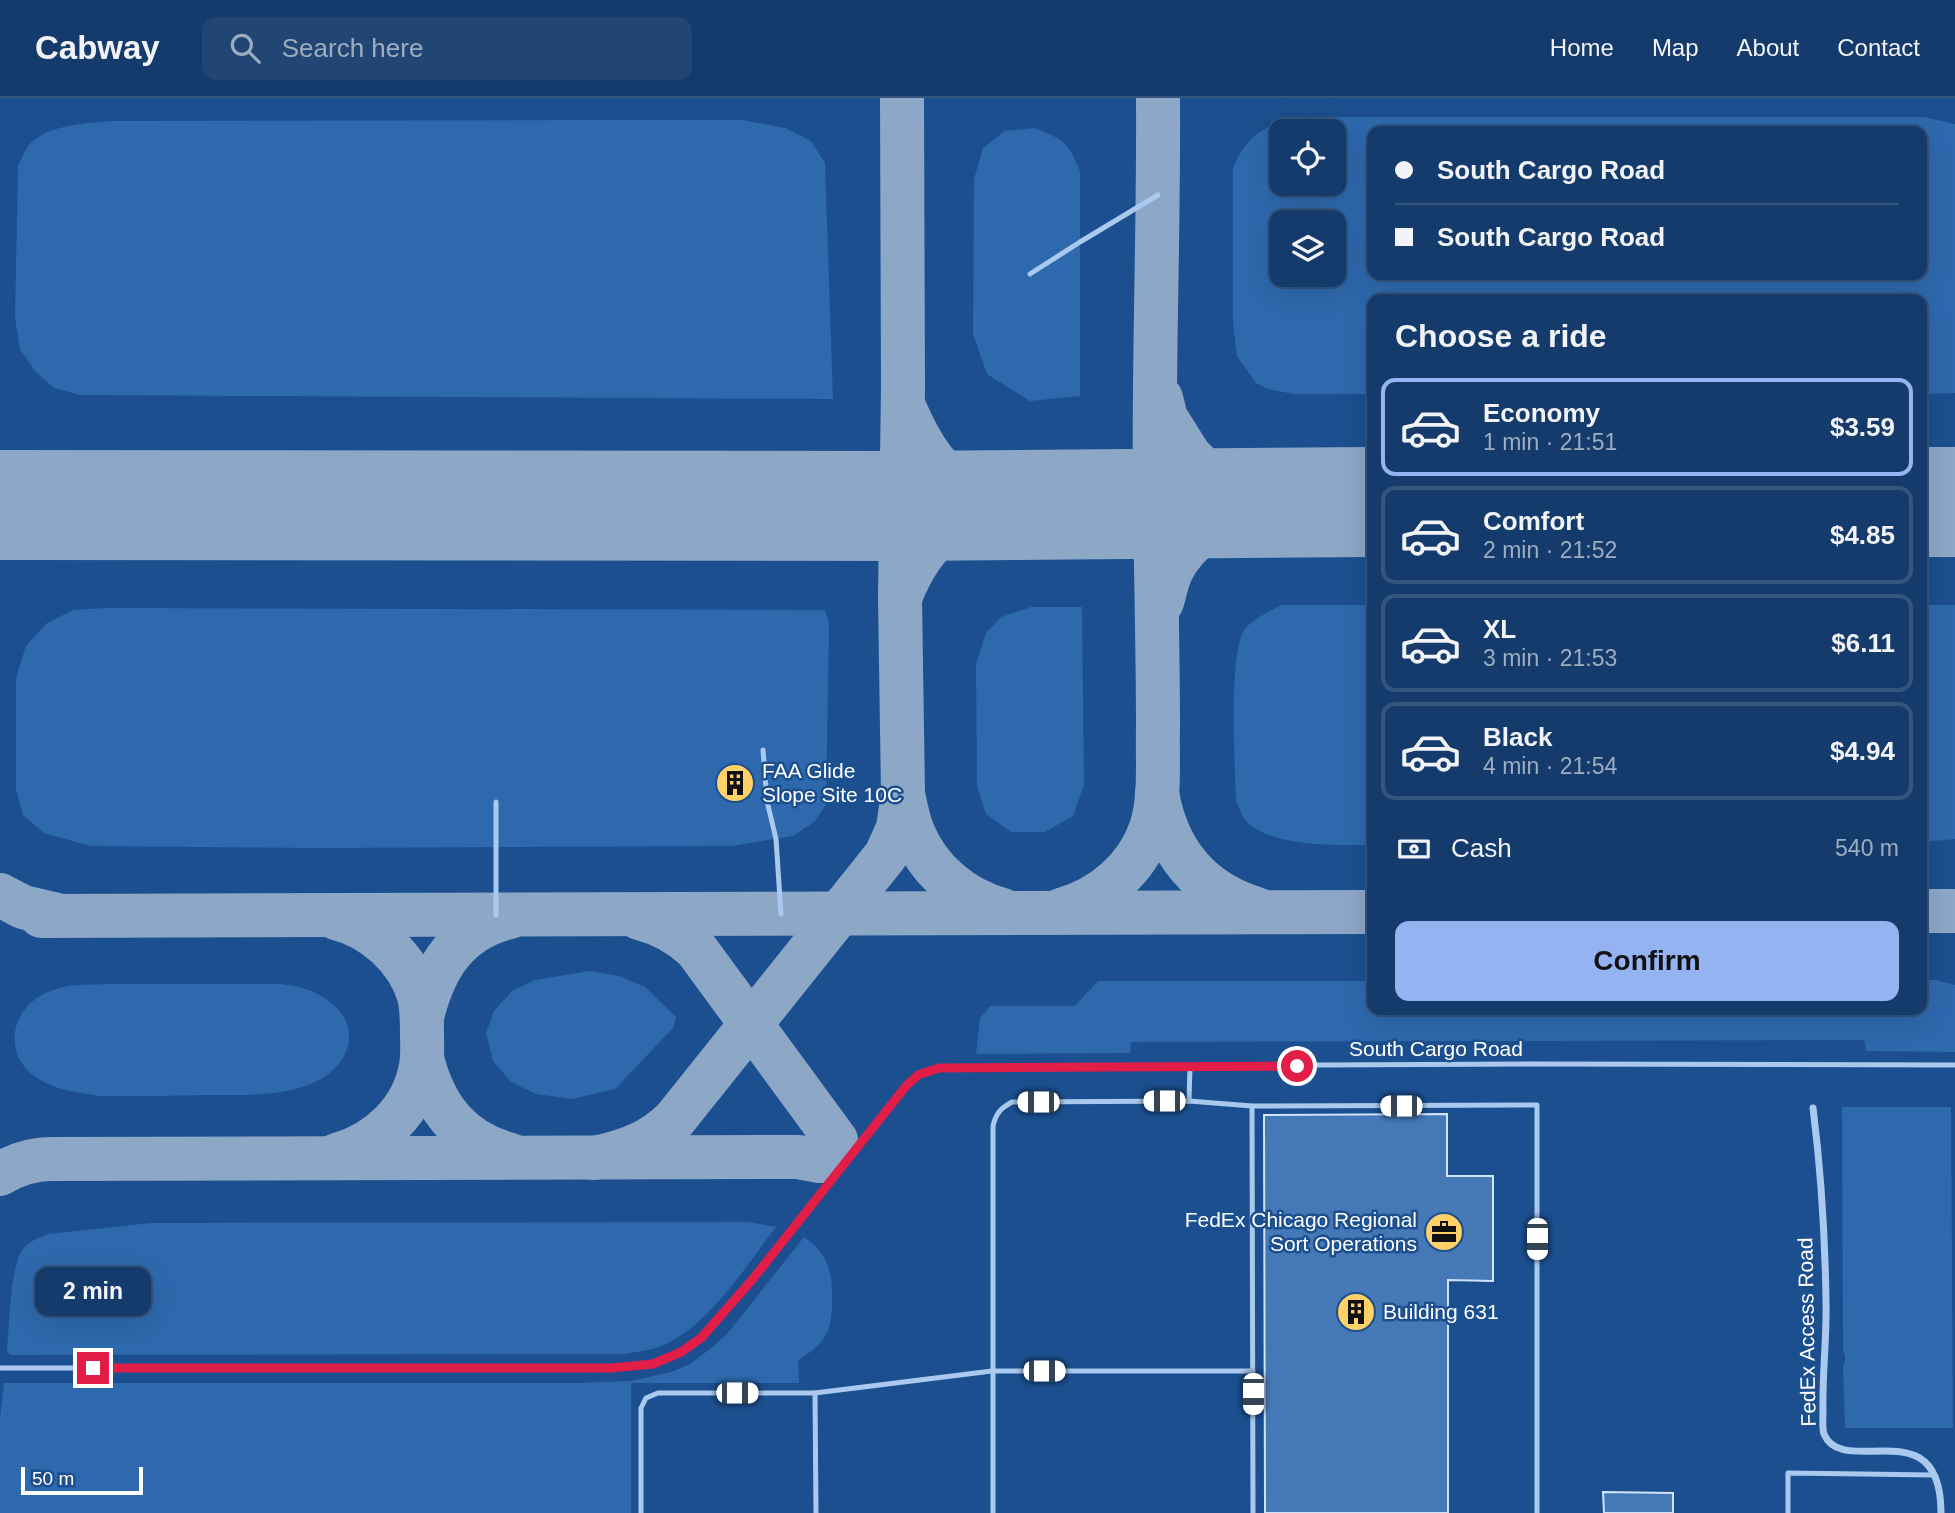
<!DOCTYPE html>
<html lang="en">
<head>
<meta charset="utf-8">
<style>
  :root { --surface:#143b6b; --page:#214673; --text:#f1f3f6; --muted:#9dadc1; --line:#33557e; --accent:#95b2f1 }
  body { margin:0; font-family:Arial,sans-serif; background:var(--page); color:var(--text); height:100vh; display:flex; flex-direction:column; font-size:26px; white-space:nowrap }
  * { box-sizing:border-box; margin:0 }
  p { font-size:23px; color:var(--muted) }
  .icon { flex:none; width:38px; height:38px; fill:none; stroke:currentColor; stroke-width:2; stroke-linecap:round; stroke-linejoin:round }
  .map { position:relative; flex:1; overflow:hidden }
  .drawer { position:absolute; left:1367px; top:196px; width:560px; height:721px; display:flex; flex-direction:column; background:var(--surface); border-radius:14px; box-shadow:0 7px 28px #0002,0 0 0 2px var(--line) }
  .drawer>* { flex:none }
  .hud { position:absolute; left:1367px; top:28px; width:560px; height:154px; border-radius:14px; box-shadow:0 7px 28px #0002,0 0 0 2px var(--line); display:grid; align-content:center; height:154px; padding:0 28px; background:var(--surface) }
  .buttons { position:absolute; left:1269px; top:21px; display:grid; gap:14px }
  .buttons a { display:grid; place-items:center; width:77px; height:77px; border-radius:14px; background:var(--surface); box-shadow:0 7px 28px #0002,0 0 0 2px var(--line); font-size:35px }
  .scale { position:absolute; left:21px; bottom:18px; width:122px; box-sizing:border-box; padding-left:7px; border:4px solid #fff; border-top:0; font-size:19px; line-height:24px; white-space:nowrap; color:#fff; -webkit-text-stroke:5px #1b4f8f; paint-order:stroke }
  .end { position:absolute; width:32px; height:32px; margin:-16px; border:9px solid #e11d48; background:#fff; box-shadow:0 0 0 4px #fff }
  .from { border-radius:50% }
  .bubble { position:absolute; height:49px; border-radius:14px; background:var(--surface); box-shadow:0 7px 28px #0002,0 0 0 2px var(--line); font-size:23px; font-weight:600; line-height:49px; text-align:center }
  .car { position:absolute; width:21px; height:42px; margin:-21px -10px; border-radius:9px; box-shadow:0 0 5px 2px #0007; background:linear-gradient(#fff 24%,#345 0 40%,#fff 0 76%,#345 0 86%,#fff 0) }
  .hud b { display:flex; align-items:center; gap:24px; height:66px; font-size:26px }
  .hud b+b { border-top:2px solid var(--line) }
  .hud i { width:18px; height:18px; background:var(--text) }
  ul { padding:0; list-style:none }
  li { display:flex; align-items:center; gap:21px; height:98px; margin:0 14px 10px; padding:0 14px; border:4px solid var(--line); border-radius:14px }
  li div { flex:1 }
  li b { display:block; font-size:26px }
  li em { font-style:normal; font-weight:600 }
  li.current { border-color:var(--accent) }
  li>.icon { width:63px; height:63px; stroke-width:1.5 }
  h2 { padding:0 28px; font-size:32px; line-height:84px }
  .pay { display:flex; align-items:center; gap:18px; height:77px; padding:0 28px; font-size:26px }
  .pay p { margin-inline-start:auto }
  .button { display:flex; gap:14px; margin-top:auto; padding:14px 28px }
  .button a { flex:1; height:80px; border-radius:14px; background:var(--accent); color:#111; font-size:28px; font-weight:600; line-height:80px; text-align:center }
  header { display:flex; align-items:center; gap:42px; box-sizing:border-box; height:98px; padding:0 35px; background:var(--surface); border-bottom:2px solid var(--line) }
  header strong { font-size:33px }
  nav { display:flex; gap:38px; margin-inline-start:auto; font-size:24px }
  .search { width:490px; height:63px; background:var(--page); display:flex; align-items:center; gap:18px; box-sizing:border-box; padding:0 24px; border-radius:14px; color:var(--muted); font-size:26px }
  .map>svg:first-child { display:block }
  .green { fill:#2e69ad; fill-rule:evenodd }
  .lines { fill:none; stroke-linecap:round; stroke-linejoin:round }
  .taxiway { stroke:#8da7c7; stroke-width:44 }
  .runway { stroke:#8da7c7; stroke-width:110 }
  .building { fill:#4478b7; stroke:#cfe3fa; stroke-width:2 }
  .service { stroke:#a9c9ee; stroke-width:5 }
  .minor { stroke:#a9c9ee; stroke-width:7 }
  .route { stroke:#e11d48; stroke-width:9 }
  .labels { text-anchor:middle; stroke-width:5; stroke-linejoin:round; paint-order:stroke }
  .poi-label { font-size:21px; fill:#fff; stroke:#1b4f8f; text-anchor:start }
  .street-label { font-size:21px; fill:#fff; stroke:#1b4f8f }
</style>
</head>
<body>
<header>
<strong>Cabway</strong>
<div class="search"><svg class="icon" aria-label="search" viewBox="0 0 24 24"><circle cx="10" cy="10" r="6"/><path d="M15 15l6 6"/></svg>Search here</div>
<nav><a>Home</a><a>Map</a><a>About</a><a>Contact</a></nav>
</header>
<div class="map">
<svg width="1955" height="1415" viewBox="0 0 1955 1415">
  <rect width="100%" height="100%" fill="#1b4f8f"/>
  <g class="green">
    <path d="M 1308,19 L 1924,19 L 1955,26 L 1955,295 L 1922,296 L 1922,201 L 1372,201 L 1372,296 L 1294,296 L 1268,291 L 1256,285 L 1237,258 L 1233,226 L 1233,70 C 1252,28 1267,29 1308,19 ZM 1281,33 L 1334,33 L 1334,86 L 1281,86 ZM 1372,33 L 1922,33 L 1922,177 L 1372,177 ZM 1281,124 L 1334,124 L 1334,177 L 1281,177 Z"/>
    <path d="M 742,22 L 785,30 L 811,43 L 825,65 L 833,301 L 80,297 L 54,290 L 35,273 L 20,251 L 15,220 L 18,68 C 21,62 24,54 28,48 C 47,26 84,26 110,23 Z"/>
    <path d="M 1035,30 C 1063,41 1069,45 1080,74 L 1080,298 L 1030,303 L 987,276 L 973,236 L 974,81 L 983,50 L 1005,33 Z"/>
    <path d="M 1281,507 L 1372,507 L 1372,747 C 1337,747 1272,750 1246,723 C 1242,718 1239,709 1236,703 C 1235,670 1228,554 1245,531 C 1254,520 1269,514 1281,507 Z"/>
    <path d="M 1922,507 L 1955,507 L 1955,741 L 1922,744 Z"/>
    <path d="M 1031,509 L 1082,509 L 1084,687 L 1073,718 L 1045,734 L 1011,734 L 986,716 L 977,688 L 976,566 L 986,535 L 1001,519 Z"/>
    <path d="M 105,510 L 825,512 L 829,525 L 826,707 L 814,724 L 793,738 L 731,748 L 322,750 L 90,748 L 44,735 L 23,717 L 16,691 L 16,580 L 26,548 L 47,525 L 73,512 Z"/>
    <path d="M 589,873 L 619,878 L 645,889 L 676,919 L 673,930 L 615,991 L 572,1001 L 536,996 L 511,984 L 493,963 L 486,935 L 494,913 L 512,893 L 535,882 Z"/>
    <path d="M 1922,882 L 1935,882 L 1955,887 L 1955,954 L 1866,953 L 1864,942 L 1131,944 L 1130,955 L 976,956 L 980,920 L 990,908 L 1075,908 L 1098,883 L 1372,883 L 1372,912 L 1922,912 Z"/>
    <path d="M 181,886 C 206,886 231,886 256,886 C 266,886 278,885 288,887 C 315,890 352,910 349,942 C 347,962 330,978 313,985 C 280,999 243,997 207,997 C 172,998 136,998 100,998 C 78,995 54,992 34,978 C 0,952 13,905 53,892 C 71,885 91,887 111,886 C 134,886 158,886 181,886 Z"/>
    <path d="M 1842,1009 L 1951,1009 L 1953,1330 L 1845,1330 L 1843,1266 L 1845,1264 L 1845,1256 L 1843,1254 Z"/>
    <path d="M 748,1124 L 776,1129 C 745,1169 706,1233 656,1250 C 646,1253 634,1254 624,1256 L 11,1257 L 7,1254 C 9,1231 10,1165 24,1150 C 31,1142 39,1140 48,1136 L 151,1125 Z"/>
    <path d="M 804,1139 C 829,1156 833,1175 832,1205 C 832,1216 831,1227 826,1237 C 819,1249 809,1255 798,1262 L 799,1285 L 631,1285 L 631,1415 L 0,1415 L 0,1319 L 4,1285 L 576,1285 L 631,1283 L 671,1274 L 690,1266 L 710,1251 L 727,1236 Z"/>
  </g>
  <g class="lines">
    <g class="taxiway">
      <path d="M 1161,300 L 1166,320 L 1190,358 L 1217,384 L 1250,405 C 1221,422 1187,441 1172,472 C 1167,482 1165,494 1162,504"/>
      <path d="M 0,376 L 15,389 L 61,406"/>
      <path d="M 0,439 L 16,426 L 61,406"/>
      <path d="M 902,495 C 922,446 951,419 1002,407 C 994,404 985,402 977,398 C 940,381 920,346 905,311"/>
      <path d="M 1157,695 C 1167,753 1199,794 1257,811"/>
      <path d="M 903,696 C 906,709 908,722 913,734 C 928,772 963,802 1003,812"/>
      <path d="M 0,797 L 23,809 L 57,817"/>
      <path d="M 1061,812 C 1102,801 1137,771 1151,730 C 1161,699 1157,662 1158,630 C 1158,556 1156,482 1155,408 C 1153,272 1159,136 1158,0"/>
      <path d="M 1922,813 L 1955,813"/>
      <path d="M 41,818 L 1372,814"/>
      <path d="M 336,820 C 373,829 408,860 419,898 C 422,910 422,923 422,935 C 422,946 423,957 421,968 C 414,1012 379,1045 337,1057"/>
      <path d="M 639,820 C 662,826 679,835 696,851 L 836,1042"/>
      <path d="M 422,919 C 434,870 457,831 510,819"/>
      <path d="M 422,960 C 434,1009 460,1044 511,1057"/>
      <path d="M 594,1060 C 626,1054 652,1044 675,1021 L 886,757 L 898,730 L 903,696 L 900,500 L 903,289 L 902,0"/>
      <path d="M 0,1076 C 15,1067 34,1061 51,1061 L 798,1059 L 820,1063"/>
    </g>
    <g class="runway">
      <path d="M 1922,404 L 1955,404"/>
      <path d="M 0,407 L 902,408 L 1372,404"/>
    </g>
  </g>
  <g class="building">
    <path d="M 1447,1016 L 1447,1078 L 1493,1078 L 1493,1183 L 1448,1182 L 1448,1415 L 1265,1415 L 1264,1017 Z"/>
    <path d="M 1603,1394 L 1673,1395 L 1673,1415 L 1604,1415 Z"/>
  </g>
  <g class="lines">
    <g class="service">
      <path d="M 1030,176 L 1080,144 L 1158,97"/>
      <path d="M 763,652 L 767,703 L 776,741 L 781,816"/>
      <path d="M 496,704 L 496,817"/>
      <path d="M 1189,1003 L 1190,969"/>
      <path d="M 1252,1008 L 1253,1415"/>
      <path d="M 0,1270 L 611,1270 L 653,1266 L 681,1254 L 701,1240 L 752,1182 L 906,988 L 918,977 L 939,969 L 1537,966 L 1955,967"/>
      <path d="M 815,1295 L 816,1415"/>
      <path d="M 641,1415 L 641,1310 L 646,1300 L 658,1295 L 815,1295 L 992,1273 L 1253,1273"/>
      <path d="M 993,1415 L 993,1028 C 996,1015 1001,1010 1012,1004 L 1189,1003 L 1252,1008 L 1537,1007 L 1537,1415"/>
      <path d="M 1788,1415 L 1788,1375 L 1933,1377"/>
    </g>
    <path class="minor" d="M 1813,1010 C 1821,1073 1825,1138 1826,1202 C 1827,1240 1822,1277 1823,1314 C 1823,1320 1822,1330 1824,1336 C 1843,1382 1941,1309 1941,1415"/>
  </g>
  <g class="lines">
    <path class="route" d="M 93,1270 L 611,1270 L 653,1266 L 681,1254 L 701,1240 L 752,1182 L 906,988 L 918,977 L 939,970 L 1297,968"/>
  </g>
  <defs>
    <symbol id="building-disc" viewBox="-11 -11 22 22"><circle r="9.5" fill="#ffd166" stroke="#1b4f8f"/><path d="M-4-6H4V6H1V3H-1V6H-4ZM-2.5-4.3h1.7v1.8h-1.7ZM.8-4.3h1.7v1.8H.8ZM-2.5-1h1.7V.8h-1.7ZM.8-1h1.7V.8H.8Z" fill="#111"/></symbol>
    <symbol id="office-disc" viewBox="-11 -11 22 22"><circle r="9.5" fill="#ffd166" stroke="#1b4f8f"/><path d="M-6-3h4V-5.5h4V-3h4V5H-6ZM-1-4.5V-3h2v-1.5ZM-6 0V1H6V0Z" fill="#111"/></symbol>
  </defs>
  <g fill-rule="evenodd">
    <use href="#building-disc" x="713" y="663" width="44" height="44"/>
    <use href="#office-disc" x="1422" y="1112" width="44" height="44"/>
    <use href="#building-disc" x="1334" y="1192" width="44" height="44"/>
  </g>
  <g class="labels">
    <g class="poi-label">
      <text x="762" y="680">FAA Glide<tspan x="762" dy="24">Slope Site 10C</tspan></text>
      <text x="1417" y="1129" text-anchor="end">FedEx Chicago Regional<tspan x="1417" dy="24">Sort Operations</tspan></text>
      <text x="1383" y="1221">Building 631</text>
    </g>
    <g class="street-label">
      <text x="1436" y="958">South Cargo Road</text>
      <text transform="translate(1807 1234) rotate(-91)" y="7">FedEx Access Road</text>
    </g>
  </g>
</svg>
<div class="buttons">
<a><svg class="icon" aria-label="locate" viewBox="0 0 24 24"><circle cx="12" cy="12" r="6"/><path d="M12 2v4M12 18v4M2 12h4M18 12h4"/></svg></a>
<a><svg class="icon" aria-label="layers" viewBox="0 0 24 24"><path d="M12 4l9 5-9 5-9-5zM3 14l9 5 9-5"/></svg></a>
</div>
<div class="scale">50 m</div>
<i class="end from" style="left:1297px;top:968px"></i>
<i class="end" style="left:93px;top:1270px"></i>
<div class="bubble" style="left:35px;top:1169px;width:116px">2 min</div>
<i class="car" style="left:1164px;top:1003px;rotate:270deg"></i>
<i class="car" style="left:1038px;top:1004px;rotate:270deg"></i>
<i class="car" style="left:1401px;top:1008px;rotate:270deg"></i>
<i class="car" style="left:1537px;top:1141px;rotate:180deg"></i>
<i class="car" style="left:1044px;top:1273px;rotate:90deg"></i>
<i class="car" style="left:737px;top:1295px;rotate:90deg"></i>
<i class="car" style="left:1253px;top:1296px;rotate:180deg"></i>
<div class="hud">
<b><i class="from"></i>South Cargo Road</b>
<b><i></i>South Cargo Road</b>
</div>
<section class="drawer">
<h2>Choose a ride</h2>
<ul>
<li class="current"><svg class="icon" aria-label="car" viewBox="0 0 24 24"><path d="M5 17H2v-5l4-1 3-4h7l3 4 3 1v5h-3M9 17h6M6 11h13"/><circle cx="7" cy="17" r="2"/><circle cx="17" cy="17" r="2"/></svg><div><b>Economy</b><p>1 min · 21:51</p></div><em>$3.59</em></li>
<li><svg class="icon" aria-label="car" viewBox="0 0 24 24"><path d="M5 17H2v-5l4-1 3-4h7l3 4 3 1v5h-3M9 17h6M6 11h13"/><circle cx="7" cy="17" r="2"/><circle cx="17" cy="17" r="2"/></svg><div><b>Comfort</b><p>2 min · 21:52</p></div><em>$4.85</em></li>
<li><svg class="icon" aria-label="car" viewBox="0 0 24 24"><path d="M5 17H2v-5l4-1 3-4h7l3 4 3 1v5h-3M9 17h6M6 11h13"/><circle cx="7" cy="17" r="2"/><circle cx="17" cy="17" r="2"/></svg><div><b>XL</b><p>3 min · 21:53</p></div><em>$6.11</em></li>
<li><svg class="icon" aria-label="car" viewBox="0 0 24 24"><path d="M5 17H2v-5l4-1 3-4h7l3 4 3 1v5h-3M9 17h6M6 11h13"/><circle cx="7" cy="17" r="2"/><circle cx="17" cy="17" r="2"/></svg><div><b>Black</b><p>4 min · 21:54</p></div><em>$4.94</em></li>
</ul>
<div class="pay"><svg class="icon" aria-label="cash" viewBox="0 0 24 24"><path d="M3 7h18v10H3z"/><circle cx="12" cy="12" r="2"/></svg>Cash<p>540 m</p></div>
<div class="button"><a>Confirm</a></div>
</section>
</div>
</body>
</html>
